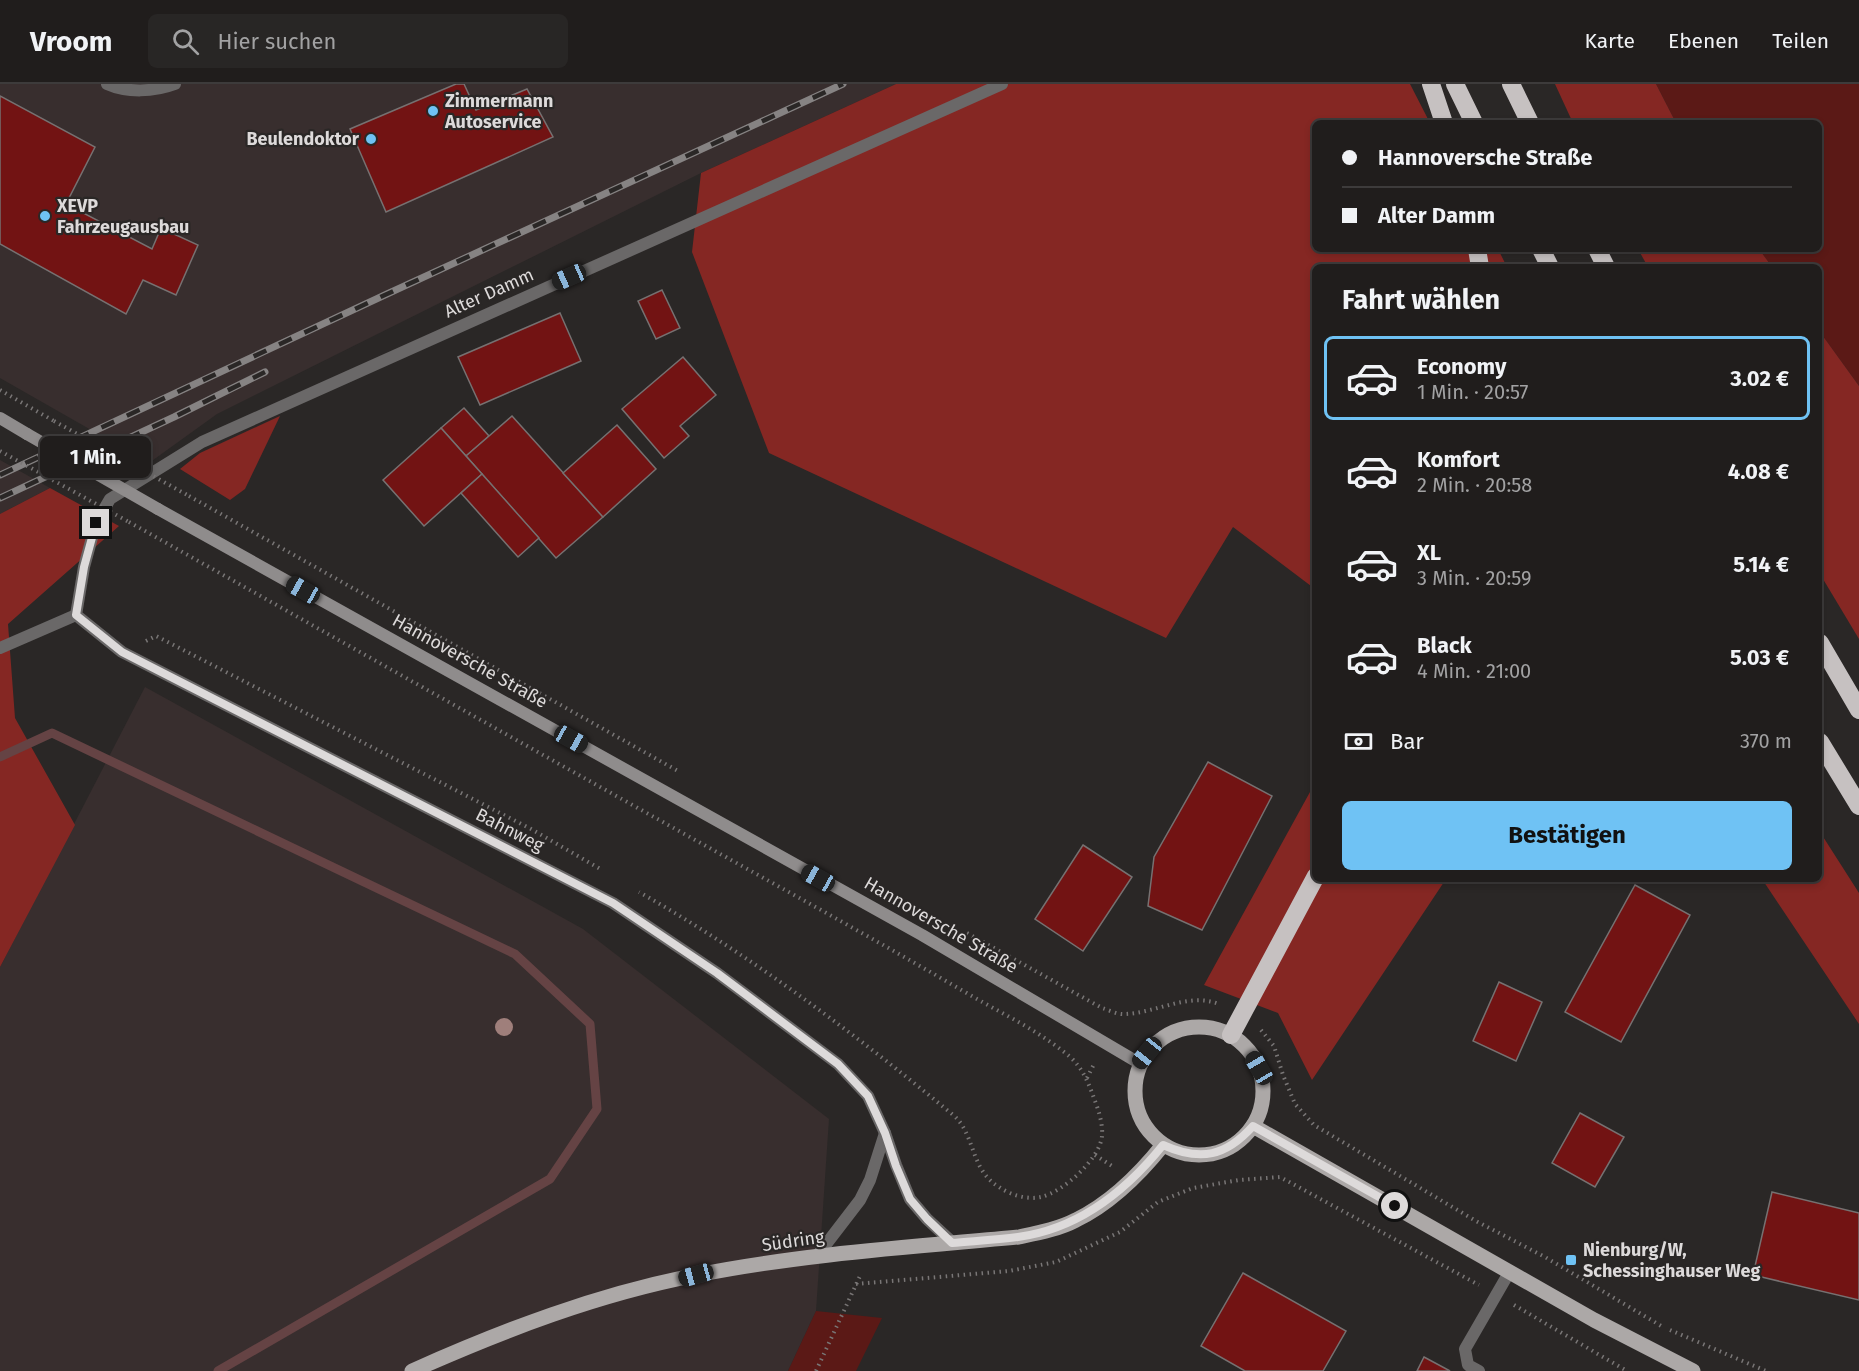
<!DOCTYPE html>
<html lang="de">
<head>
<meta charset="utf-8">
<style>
  :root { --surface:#201d1c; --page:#282625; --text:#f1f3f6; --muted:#a2a2a3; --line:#3d3b3b; --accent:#6fc2f4 }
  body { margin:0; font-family:"Fira Sans",sans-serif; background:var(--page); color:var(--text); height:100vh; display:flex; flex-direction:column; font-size:22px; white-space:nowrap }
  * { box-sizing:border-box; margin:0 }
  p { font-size:20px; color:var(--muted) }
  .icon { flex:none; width:33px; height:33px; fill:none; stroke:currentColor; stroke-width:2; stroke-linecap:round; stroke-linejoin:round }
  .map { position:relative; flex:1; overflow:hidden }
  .details { position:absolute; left:1312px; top:180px; width:510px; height:618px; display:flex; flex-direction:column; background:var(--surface); border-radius:9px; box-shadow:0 3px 9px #0003,0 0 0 2px var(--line) }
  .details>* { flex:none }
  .guide { position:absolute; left:1312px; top:36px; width:510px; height:132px; border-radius:9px; box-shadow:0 3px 9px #0003,0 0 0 2px var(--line); display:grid; align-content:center; height:132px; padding:0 30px; background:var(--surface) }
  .end { position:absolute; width:27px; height:27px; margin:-14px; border:8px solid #dddada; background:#111; box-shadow:0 0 0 3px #111 }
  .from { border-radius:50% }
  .bubble { position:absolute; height:42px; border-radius:9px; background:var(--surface); box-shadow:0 3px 9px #0003,0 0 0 2px var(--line); font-size:20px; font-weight:700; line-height:42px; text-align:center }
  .car { position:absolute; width:18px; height:36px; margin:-18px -9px; border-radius:8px; box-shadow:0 0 4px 2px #0007; background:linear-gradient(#222 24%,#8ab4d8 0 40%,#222 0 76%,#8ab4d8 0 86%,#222 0) }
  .guide b { display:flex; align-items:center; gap:21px; height:57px; font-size:22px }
  .guide b+b { border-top:2px solid var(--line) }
  .guide i { width:15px; height:15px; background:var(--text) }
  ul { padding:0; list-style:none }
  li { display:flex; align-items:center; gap:18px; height:84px; margin:0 12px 9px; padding:0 18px; border:3px solid transparent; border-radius:9px }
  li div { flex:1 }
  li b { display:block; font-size:22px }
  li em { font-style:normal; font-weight:700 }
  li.selected { border-color:var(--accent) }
  li>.icon { width:54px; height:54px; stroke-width:1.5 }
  h2 { padding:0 30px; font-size:27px; line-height:72px }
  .pay { display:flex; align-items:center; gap:15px; height:66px; padding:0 30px; font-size:22px }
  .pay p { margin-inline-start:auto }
  .cta { display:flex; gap:12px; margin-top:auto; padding:12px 30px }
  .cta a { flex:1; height:69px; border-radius:9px; background:var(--accent); color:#111; font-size:24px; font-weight:700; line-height:69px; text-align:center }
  header { display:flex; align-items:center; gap:36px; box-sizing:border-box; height:84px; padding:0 30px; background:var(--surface); border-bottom:2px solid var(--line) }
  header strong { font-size:28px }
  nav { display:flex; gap:33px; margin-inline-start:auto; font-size:21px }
  .search { width:420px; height:54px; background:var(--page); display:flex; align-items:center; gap:15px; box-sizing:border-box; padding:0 21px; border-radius:9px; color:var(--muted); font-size:22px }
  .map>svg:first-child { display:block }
  .built { fill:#382e2e }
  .green { fill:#5b1916 }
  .forest { fill:#852723 }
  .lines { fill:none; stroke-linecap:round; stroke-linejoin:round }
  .stream { stroke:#654344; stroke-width:9 }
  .building { fill:#721313; stroke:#767171; stroke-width:1.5 }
  .path { stroke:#797676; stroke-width:4; stroke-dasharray:1.5 4.5; stroke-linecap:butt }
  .lane { stroke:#6a6868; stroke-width:12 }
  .street { stroke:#6a6868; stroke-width:12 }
  .secondary { stroke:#8f8c8c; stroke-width:12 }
  .primary { stroke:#aca8a7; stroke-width:15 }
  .highway { stroke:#c6c1c1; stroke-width:18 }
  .rail-casing { stroke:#868383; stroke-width:7 }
  .rail { stroke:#2a2726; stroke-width:4.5; stroke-dasharray:14; stroke-linecap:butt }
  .path-bridge { stroke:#797676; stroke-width:4; stroke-dasharray:1.5 4.5; stroke-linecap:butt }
  .secondary-bridge { stroke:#8f8c8c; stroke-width:12 }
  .tree { fill:#9f7f7b }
  .route { stroke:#dddada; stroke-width:8 }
  .poi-dot { fill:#6fc2f4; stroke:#2a2726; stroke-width:2 }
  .labels { text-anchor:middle; stroke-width:4.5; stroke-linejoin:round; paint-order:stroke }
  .poi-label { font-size:18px; font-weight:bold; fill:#dddada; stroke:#2a2726; text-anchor:start }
  .street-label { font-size:18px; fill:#dddada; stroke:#2a2726 }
</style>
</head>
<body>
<header>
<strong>Vroom</strong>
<div class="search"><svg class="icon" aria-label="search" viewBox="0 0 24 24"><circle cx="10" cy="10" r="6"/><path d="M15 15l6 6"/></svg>Hier suchen</div>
<nav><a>Karte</a><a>Ebenen</a><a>Teilen</a></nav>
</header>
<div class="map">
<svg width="1859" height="1287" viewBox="0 0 1859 1287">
  <rect width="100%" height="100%" fill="#2a2726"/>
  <g class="built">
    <path d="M 0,0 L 896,0 L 701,89 L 217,330 L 149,379 L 0,294 Z"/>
    <path d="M 0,376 L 50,404 L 0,430 Z"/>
    <path d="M 145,603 L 583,845 L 829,1035 L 816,1227 L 788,1287 L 0,1287 L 0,883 Z"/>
  </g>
  <g class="green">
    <path d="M 1656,0 L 1859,0 L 1859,302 L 1820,248 L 1820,183 L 1772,183 L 1759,165 L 1820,165 L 1820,39 L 1676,39 Z"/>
    <path d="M 816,1227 L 882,1234 L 856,1287 L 788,1287 Z"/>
  </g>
  <g class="forest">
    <path d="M 896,0 L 1410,0 L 1430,39 L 1316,39 L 1316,165 L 1498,165 L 1507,183 L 1316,183 L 1315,505 L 1233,443 L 1166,554 L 769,369 L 692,168 L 701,89 Z"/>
    <path d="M 1555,0 L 1656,0 L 1676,39 L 1573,39 Z"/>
    <path d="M 1638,165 L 1759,165 L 1772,183 L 1648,183 Z"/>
    <path d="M 1820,248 L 1859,302 L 1859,555 L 1820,490 Z"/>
    <path d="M 280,332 L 245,405 L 230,416 L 180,385 L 200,369 Z"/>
    <path d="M 50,404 L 119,442 L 8,540 L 15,634 L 75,741 L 0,883 L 0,430 Z"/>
    <path d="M 1315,676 L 1316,795 L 1446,795 L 1312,996 L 1278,929 L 1204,901 L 1310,708 Z"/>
    <path d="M 1820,748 L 1859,809 L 1859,940 L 1762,795 L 1820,795 Z"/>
  </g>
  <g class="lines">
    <path class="stream" d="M 0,673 L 52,649 L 515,870 L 590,940 L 597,1025 L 550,1095 L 218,1287"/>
  </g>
  <g class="building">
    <path d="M 456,0 L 464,0 L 476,26 L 527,5 L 553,53 L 386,128 L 350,45 Z"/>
    <path d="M 0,12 L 95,63 L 66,120 L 152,165 L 161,144 L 198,161 L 176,211 L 143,196 L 126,230 L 0,160 Z"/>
    <path d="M 662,206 L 680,244 L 656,255 L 638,217 Z"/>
    <path d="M 560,229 L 581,277 L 480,321 L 458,273 Z"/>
    <path d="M 683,273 L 716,311 L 680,342 L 689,352 L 664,374 L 622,325 Z"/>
    <path d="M 464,324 L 489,352 L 466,372 L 441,344 Z"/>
    <path d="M 512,332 L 603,433 L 556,474 L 466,372 Z"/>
    <path d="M 617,341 L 656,385 L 603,433 L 563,389 Z"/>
    <path d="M 441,344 L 482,390 L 424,442 L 383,396 Z"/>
    <path d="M 482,390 L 539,454 L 518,473 L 461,409 Z"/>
    <path d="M 1208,678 L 1272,712 L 1202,846 L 1148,822 L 1154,773 Z"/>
    <path d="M 1083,761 L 1132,793 L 1083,867 L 1035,835 Z"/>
    <path d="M 1635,801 L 1690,831 L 1621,958 L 1565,928 Z"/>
    <path d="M 1499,898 L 1542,918 L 1516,977 L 1473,957 Z"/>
    <path d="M 1580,1029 L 1624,1053 L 1595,1103 L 1552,1079 Z"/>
    <path d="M 1772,1108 L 1859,1129 L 1859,1216 L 1753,1191 Z"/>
    <path d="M 1243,1189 L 1346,1247 L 1323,1287 L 1245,1287 L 1201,1262 Z"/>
    <path d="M 1424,1273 L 1450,1287 L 1417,1287 Z"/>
  </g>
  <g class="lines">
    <g class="path">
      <path d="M 0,306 L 54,337"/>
      <path d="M 189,412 L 678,687"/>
      <path d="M 129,438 C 339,556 549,675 760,792 C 830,831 900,870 970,911 C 1003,930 1039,947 1069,972 C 1083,984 1089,1000 1095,1017 C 1099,1027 1103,1041 1102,1052 C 1100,1075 1063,1108 1041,1113 C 1028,1116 1010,1111 999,1103 C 969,1085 976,1049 952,1030 C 854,949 750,871 639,808"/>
      <path d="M 146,557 L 156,552 L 531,745 L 602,786"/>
      <path d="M 967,849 L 1102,924 C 1109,926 1118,931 1125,930 C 1156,929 1189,908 1219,920"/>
      <path d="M 1261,946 L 1274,962 L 1283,991 L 1295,1020 L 1314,1041 L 1476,1137 L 1545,1173 L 1663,1243"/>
      <path d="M 1087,994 L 1095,978"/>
      <path d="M 1095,1071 L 1112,1082"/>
      <path d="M 856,1200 L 1009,1187 L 1056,1178 L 1120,1148 L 1158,1118 L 1193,1104 L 1239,1096 L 1280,1093 L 1479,1201"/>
      <path d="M 1514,1221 L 1627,1287"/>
      <path d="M 1670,1246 L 1766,1287"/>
      <path d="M 816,1287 L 860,1192"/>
    </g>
    <g class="lane">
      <path d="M 0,564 L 76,531"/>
      <path d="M 1479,1287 L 1468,1281 L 1465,1265 L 1510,1187"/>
    </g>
    <g class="street">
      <path d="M 107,0 C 127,9 154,8 175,0"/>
      <path d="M 953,1159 L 927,1135 L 910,1115 L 896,1081 L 885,1049 L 868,1012 L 838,980 L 717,889 L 613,819 L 122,568 L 76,531 L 84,483 L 96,439 L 110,415 L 202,358 L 1002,0"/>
      <path d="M 817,1172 L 860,1116 L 870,1096 L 885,1049"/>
    </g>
    <g class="secondary">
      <path d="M 0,334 L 27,350"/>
      <path d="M 158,425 L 922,851 L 1139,979"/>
    </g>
    <g class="primary">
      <circle cx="1199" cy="1007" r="64"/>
      <path d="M 1253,1042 L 1594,1236 L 1693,1287"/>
      <path d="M 412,1287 C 504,1246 598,1210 697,1191 C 803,1170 911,1163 1019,1153 C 1038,1149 1059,1145 1076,1136 C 1111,1119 1139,1091 1163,1061"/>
    </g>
    <g class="highway">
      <path d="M 1431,0 L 1444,39"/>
      <path d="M 1455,0 L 1474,39"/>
      <path d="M 1511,0 L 1530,39"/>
      <path d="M 1477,165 L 1480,183"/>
      <path d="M 1541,165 L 1550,183"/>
      <path d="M 1597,165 L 1606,183"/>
      <path d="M 1820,559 L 1859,626"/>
      <path d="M 1820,658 L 1859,722"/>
      <path d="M 1231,951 L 1316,792"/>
    </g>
    <defs>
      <g id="rail">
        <path d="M 0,391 L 387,210 L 843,0"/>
        <path d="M 0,414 L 174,333 L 265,288"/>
      </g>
    </defs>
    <use href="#rail" class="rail-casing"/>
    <use href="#rail" class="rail"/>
    <g class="path-bridge">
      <path d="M 54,337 L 189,412"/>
      <path d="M 0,367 L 129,438"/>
    </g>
    <path class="secondary-bridge" d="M 27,350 L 158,425"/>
  </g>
  <circle class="tree" cx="504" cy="943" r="9"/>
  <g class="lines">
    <path class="route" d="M 96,439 L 84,483 L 76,531 L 122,568 L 613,819 L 717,889 L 838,980 L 868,1012 L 885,1049 L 896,1082 L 910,1115 L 927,1135 L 952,1159 C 974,1157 996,1156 1018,1153 C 1078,1145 1126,1107 1163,1061 C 1201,1078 1226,1072 1253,1042 L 1395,1122"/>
  </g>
  <g class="poi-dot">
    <circle cx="433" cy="27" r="6"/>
    <circle cx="371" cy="55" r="6"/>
    <circle cx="45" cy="132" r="6"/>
    <rect x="1565" y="1170" width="12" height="12" rx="3"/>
  </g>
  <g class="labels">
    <g class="poi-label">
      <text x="445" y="23">Zimmermann<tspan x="445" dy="21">Autoservice</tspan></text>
      <text x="359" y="61" text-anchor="end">Beulendoktor</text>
      <text x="57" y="128">XEVP<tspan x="57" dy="21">Fahrzeugausbau</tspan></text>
      <text x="1583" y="1172">Nienburg/W,<tspan x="1583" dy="21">Schessinghauser Weg</tspan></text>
    </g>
    <g class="street-label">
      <text transform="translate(489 209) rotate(-24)" y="6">Alter Damm</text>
      <text transform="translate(470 577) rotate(29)" y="6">Hannoversche Straße</text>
      <text transform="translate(510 746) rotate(27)" y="6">Bahnweg</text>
      <text transform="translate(941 841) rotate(30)" y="6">Hannoversche Straße</text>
      <text transform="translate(793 1157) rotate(-8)" y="6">Südring</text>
    </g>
  </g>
</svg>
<i class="end from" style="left:1395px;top:1122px"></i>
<i class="end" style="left:96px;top:439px"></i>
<div class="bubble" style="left:40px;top:352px;width:111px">1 Min.</div>
<i class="car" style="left:569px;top:193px;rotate:246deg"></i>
<i class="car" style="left:303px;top:506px;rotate:299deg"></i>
<i class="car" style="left:571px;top:655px;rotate:119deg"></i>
<i class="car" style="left:818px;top:794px;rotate:299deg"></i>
<i class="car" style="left:1147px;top:969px;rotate:219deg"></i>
<i class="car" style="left:1259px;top:984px;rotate:330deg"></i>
<i class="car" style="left:696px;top:1191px;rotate:255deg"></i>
<div class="guide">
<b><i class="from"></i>Hannoversche Straße</b>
<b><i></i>Alter Damm</b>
</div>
<section class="details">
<h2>Fahrt wählen</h2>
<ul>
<li class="selected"><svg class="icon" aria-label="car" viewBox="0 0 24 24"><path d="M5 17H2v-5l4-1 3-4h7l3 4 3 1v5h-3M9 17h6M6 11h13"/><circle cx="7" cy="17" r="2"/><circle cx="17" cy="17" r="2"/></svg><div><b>Economy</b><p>1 Min. · 20:57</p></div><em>3.02 €</em></li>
<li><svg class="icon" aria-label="car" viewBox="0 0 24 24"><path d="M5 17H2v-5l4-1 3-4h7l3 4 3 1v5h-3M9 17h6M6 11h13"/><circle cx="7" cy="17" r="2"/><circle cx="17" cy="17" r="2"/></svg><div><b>Komfort</b><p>2 Min. · 20:58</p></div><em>4.08 €</em></li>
<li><svg class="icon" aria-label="car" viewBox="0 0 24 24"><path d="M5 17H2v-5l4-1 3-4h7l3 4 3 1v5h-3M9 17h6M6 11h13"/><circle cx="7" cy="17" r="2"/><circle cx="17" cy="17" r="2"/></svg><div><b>XL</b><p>3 Min. · 20:59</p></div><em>5.14 €</em></li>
<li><svg class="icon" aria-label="car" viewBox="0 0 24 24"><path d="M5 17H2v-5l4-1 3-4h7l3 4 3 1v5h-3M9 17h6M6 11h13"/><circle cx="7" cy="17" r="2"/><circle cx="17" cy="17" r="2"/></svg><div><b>Black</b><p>4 Min. · 21:00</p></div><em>5.03 €</em></li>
</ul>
<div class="pay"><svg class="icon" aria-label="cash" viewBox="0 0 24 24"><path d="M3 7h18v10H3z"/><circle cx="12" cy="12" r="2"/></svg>Bar<p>370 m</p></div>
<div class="cta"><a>Bestätigen</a></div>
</section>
</div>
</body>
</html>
